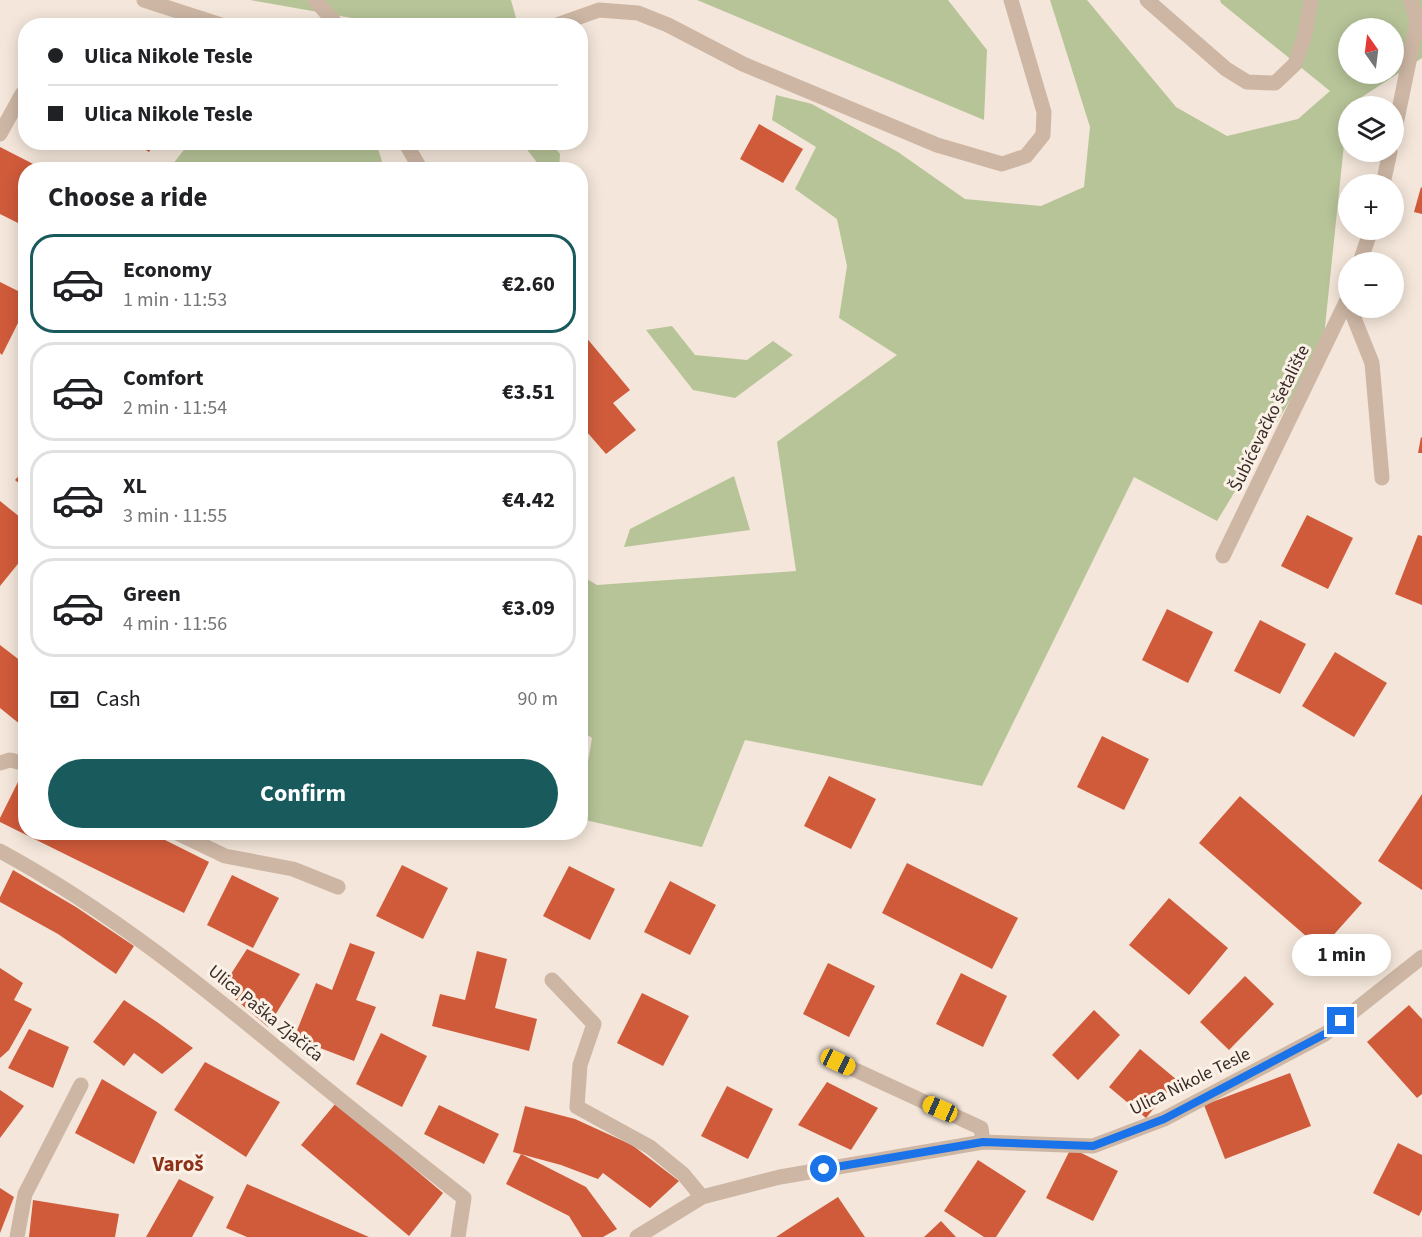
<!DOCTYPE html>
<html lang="en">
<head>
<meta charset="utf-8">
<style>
  :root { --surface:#fff; --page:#f6f6f6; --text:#202124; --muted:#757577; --line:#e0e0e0; --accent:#195a5c }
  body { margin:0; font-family:"Source Sans 3",sans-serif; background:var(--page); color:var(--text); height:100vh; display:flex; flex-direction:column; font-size:22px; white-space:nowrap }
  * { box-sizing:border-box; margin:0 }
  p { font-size:20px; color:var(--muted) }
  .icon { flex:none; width:33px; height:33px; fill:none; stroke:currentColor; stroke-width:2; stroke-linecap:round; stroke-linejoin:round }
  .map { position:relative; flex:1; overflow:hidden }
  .panel { position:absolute; left:18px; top:162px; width:570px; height:678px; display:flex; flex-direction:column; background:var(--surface); border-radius:24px; box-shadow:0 3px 15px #0003 }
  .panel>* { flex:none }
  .top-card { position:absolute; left:18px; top:18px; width:570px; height:132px; border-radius:24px; box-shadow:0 3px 15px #0003; display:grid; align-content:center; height:132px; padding:0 30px; background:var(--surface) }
  .needle { width:39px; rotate:346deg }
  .buttons { position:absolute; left:1338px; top:18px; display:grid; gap:12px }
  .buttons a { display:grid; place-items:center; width:66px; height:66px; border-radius:50%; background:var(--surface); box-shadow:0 3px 15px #0003; font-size:30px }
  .end { position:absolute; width:27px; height:27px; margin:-14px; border:8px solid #1a73e8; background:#fff; box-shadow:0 0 0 3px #fff }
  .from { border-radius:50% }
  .bubble { position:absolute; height:42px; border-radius:21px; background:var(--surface); box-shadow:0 3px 15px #0003; font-size:20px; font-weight:700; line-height:42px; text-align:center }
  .car { position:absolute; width:18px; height:36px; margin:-18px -9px; border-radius:8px; box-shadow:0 0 4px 2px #0007; background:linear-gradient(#f5c518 24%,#345 0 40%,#f5c518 0 76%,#345 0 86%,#f5c518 0) }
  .top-card b { display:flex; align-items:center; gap:21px; height:57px; font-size:22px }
  .top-card b+b { border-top:2px solid var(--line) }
  .top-card i { width:15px; height:15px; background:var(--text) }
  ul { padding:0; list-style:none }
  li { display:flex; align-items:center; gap:18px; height:99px; margin:0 12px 9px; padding:0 18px; border:3px solid var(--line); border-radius:24px }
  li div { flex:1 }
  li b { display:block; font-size:22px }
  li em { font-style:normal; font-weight:700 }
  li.active { border-color:var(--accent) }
  li>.icon { width:54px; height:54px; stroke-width:1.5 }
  h2 { padding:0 30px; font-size:27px; line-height:72px }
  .pay { display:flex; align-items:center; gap:15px; height:66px; padding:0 30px; font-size:22px }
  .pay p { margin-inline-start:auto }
  .action { display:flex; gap:12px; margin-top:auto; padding:12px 30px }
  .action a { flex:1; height:69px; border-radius:36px; background:var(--accent); color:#fff; font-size:24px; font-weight:700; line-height:69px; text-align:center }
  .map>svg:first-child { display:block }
  .green { fill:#b7c498; fill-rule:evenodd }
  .building { fill:#d05b3b }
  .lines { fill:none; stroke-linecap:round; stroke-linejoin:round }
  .service { stroke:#cdb6a4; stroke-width:15 }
  .minor { stroke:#cdb6a4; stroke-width:15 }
  .route { stroke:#1a73e8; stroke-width:8 }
  .labels { text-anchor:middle; stroke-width:6; stroke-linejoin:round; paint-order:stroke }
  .street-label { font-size:18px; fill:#382b27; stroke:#fbf1e6 }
  .quarter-label { font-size:21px; font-weight:bold; fill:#8d3119; stroke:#fbf1e6 }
</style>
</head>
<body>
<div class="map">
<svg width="1422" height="1237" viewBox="0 0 1422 1237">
  <rect width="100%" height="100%" fill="#f4e6da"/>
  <g class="green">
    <path d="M 250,0 L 511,0 L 518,25 L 392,25 Z"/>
    <path d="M 697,0 L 948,0 L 987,50 L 984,120 Z"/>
    <path d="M 1050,0 L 1087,0 L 1176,107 L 1227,136 L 1298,119 L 1330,91 L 1221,3 L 1220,0 L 1422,0 L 1422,58 L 1348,106 L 1323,346 L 1217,521 L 1134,477 L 982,786 L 745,740 L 702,847 L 581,819 L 581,803 L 592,738 L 581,731 L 580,575 L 597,585 L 796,571 L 777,442 L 897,355 L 839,318 L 847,266 L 837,219 L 795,189 L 816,147 L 772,120 L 776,95 L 812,104 L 898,152 L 965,199 L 1041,206 L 1084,187 L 1090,127 ZM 1348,28 L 1394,28 L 1394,74 L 1348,74 Z"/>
    <path d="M 190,142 L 376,143 L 382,161 L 373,170 L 169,169 Z"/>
    <path d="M 522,143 L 551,143 L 560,154 L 559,169 L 542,169 Z"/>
    <path d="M 672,326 L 695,355 L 747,360 L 773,341 L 793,355 L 735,398 L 693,390 L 646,330 Z"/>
    <path d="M 734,476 L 750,530 L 624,547 L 630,529 Z"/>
  </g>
  <g class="building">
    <path d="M 759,124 L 803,149 L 783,183 L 740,159 Z"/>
    <path d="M 133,142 L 155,142 L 149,152 Z"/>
    <path d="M 0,147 L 45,170 L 26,170 L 26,227 L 0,214 Z"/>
    <path d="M 1421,187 L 1422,188 L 1422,214 L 1414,212 Z"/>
    <path d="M 0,282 L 26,295 L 26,307 L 2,355 L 0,353 Z"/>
    <path d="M 585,336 L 630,390 L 613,403 L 636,430 L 606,454 L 580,424 L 580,339 Z"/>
    <path d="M 1421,437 L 1422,438 L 1422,453 L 1418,453 Z"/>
    <path d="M 26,468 L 26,489 L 15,480 Z"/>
    <path d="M 0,501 L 26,522 L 26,554 L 0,586 Z"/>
    <path d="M 1307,515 L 1353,538 L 1328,589 L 1281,566 Z"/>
    <path d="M 1418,535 L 1422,536 L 1422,605 L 1395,594 Z"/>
    <path d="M 1167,609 L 1213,632 L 1188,683 L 1142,660 Z"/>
    <path d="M 1260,620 L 1306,644 L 1280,694 L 1234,671 Z"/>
    <path d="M 0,645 L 26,665 L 26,729 L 0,708 Z"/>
    <path d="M 1335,652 L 1387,683 L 1354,737 L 1302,706 Z"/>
    <path d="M 1102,736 L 1149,759 L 1124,810 L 1077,787 Z"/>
    <path d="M 24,770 L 26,771 L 26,832 L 149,832 L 209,862 L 184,913 L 0,822 L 0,818 Z"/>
    <path d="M 829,776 L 876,799 L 851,849 L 804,826 Z"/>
    <path d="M 1422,794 L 1422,890 L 1378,861 Z"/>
    <path d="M 1240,796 L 1362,903 L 1321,949 L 1199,843 Z"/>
    <path d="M 907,863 L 1018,918 L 992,969 L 882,913 Z"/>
    <path d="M 402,865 L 448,888 L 423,939 L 376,916 Z"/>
    <path d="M 569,866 L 615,889 L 590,940 L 543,916 Z"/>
    <path d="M 13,870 L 76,907 L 134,946 L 116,974 L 58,934 L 0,902 L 0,897 Z"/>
    <path d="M 232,875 L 279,898 L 253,948 L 207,925 Z"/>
    <path d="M 670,881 L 716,905 L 690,955 L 644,932 Z"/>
    <path d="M 1169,898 L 1228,948 L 1189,995 L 1129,945 Z"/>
    <path d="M 350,943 L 375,952 L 356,1000 L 376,1007 L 354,1061 L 294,1038 L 316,983 L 332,990 Z"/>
    <path d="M 247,949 L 300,974 L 268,1027 L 222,988 Z"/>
    <path d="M 477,951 L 507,959 L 495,1008 L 537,1019 L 529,1051 L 432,1026 L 440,994 L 465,1000 Z"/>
    <path d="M 828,963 L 875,986 L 849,1037 L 803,1014 Z"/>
    <path d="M 0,968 L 23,983 L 14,1000 L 32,1009 L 9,1050 L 0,1058 Z"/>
    <path d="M 961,973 L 1007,996 L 983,1047 L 936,1024 Z"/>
    <path d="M 1245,976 L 1274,1004 L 1229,1050 L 1200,1022 Z"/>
    <path d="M 642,993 L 689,1016 L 663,1066 L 617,1043 Z"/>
    <path d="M 124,1000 L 157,1022 L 193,1048 L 162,1074 L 134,1053 L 124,1066 L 93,1042 Z"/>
    <path d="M 1409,1005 L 1422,1019 L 1422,1094 L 1417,1098 L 1367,1042 Z"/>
    <path d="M 1094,1010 L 1120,1035 L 1078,1080 L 1052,1055 Z"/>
    <path d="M 29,1029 L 69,1047 L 53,1088 L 8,1068 Z"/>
    <path d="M 381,1033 L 427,1056 L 402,1107 L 356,1084 Z"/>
    <path d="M 1140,1049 L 1177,1080 L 1146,1118 L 1109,1087 Z"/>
    <path d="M 205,1062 L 280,1102 L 246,1157 L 174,1110 Z"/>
    <path d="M 1290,1073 L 1311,1126 L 1225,1159 L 1204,1105 Z"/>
    <path d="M 102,1079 L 157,1112 L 134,1164 L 75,1133 Z"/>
    <path d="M 827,1082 L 878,1108 L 851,1150 L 798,1125 Z"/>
    <path d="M 727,1086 L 773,1109 L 748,1159 L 701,1136 Z"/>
    <path d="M 0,1090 L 24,1106 L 0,1138 Z"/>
    <path d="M 336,1103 L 443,1193 L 409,1236 L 301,1145 Z"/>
    <path d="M 439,1105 L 499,1134 L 484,1164 L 424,1134 Z"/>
    <path d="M 525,1106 L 575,1119 L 632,1145 L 679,1181 L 650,1208 L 603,1173 L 598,1179 L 561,1165 L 513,1152 Z"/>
    <path d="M 1398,1143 L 1422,1155 L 1422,1210 L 1419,1216 L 1373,1193 Z"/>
    <path d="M 1071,1148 L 1118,1171 L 1093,1221 L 1046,1198 Z"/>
    <path d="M 521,1154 L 586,1187 L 617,1229 L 603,1237 L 582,1237 L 569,1216 L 506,1184 Z"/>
    <path d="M 978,1160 L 1026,1191 L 996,1237 L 984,1237 L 944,1211 Z"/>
    <path d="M 179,1179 L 214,1197 L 192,1237 L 146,1237 Z"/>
    <path d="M 247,1184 L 369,1237 L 247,1237 L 226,1228 Z"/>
    <path d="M 0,1188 L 14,1197 L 0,1233 Z"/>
    <path d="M 838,1197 L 865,1237 L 776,1237 L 805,1218 Z"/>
    <path d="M 33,1200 L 119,1214 L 115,1237 L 29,1237 Z"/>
    <path d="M 941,1221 L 956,1237 L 924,1237 Z"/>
  </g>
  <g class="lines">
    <g class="service">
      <path d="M 315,0 L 338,26"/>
      <path d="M 1394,134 L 1417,23 L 1411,0"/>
      <path d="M 405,142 L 421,170"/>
      <path d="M 1383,184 L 1390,152"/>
      <path d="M 1360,262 L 1371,230"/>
      <path d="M 1350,308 L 1372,363 L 1382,478"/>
      <path d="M 1223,556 L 1348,298"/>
      <path d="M 552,980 L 594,1024 L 580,1065 L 577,1107 L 650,1147 L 683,1174 L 702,1197"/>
      <path d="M 838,1062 L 981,1128 L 983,1142"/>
    </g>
    <g class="minor">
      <path d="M 144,0 L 224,26"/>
      <path d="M 1147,0 L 1226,69 L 1247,82 L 1275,83 L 1295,64 L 1305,34 L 1311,0"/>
      <path d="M 554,26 L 599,10 L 638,13 L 668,25 L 743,64 L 937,145 L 1002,164 L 1026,156 L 1043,135 L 1044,112 L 1011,0"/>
      <path d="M 0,134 L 22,94"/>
      <path d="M 0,763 L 10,760 L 26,764"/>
      <path d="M 175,832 L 225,856 L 293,869 L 338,887"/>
      <path d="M 0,851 C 109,910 205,988 300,1067 C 354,1111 409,1155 464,1198 L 458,1237"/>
      <path d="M 17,1237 L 25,1194 L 81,1085"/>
      <path d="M 637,1237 L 702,1197 L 780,1177 L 983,1142 L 1093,1146 L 1164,1119 L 1325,1034 L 1422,957"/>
    </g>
  </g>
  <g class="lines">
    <path class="route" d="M 824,1169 L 983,1142 L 1093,1146 L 1164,1119 L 1325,1034 L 1341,1021"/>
  </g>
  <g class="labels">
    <g class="street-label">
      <text transform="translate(1269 418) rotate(-64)" y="6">Šubićevačko šetalište</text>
      <text transform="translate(266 1013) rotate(39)" y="6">Ulica Paška Zjačića</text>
      <text transform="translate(1190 1081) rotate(-26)" y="6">Ulica Nikole Tesle</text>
    </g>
    <g class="quarter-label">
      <text x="178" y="1171">Varoš</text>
    </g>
  </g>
</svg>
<div class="buttons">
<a><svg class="needle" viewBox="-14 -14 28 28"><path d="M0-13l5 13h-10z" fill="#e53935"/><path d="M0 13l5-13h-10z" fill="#757577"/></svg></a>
<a><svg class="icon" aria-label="layers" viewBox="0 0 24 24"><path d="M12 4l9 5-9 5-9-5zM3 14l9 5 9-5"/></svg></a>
<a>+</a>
<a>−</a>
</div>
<i class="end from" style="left:824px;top:1169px"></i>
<i class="end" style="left:1341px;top:1021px"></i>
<div class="bubble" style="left:1292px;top:934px;width:99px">1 min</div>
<i class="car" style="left:838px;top:1062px;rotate:115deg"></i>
<i class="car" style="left:940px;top:1109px;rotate:294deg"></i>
<div class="top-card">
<b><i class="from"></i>Ulica Nikole Tesle</b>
<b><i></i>Ulica Nikole Tesle</b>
</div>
<section class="panel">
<h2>Choose a ride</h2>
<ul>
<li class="active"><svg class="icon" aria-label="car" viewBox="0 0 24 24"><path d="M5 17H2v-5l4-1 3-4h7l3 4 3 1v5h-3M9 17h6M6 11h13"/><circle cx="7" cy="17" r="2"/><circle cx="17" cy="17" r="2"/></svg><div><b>Economy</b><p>1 min · 11:53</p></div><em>€2.60</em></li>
<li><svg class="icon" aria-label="car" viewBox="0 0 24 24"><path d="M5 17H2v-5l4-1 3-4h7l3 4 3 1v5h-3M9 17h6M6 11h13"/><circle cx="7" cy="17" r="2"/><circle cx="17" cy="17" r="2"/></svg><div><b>Comfort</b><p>2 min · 11:54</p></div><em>€3.51</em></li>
<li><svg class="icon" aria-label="car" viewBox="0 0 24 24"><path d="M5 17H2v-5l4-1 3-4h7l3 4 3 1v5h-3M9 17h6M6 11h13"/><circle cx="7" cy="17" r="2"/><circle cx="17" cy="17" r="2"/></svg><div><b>XL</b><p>3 min · 11:55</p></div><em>€4.42</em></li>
<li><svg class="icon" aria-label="car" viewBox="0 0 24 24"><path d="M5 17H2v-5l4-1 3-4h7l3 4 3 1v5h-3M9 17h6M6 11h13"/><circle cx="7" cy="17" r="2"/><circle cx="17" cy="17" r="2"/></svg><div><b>Green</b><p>4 min · 11:56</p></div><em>€3.09</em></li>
</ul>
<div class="pay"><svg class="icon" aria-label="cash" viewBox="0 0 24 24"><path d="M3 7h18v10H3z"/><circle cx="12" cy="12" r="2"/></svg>Cash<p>90 m</p></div>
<div class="action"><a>Confirm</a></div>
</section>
</div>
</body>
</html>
